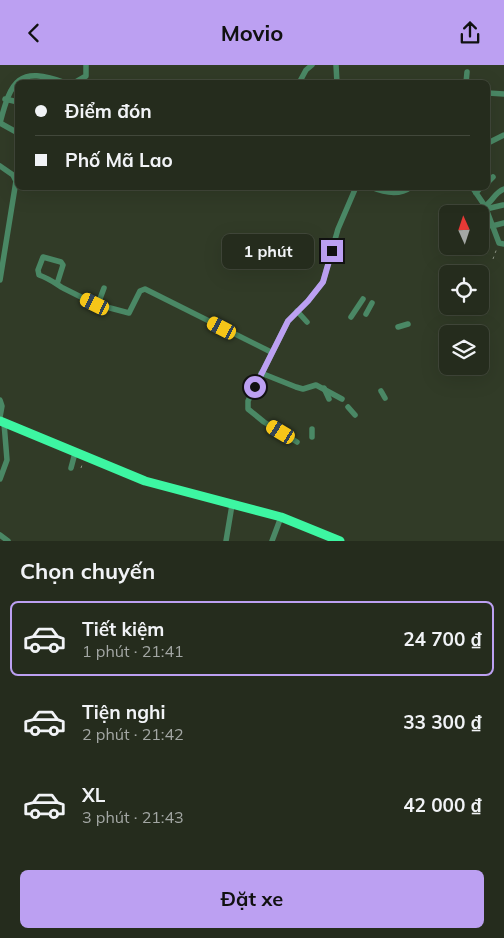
<!DOCTYPE html>
<html lang="vi">
<head>
<meta charset="utf-8">
<style>
  :root { --surface:#252c1d; --page:#2d3426; --text:#f1f3f6; --muted:#a3a7a4; --line:#42483b; --accent:#bca0f2 }
  body { margin:0; font-family:Mulish,sans-serif; background:var(--page); color:var(--text); height:100vh; display:flex; flex-direction:column; font-size:19px; white-space:nowrap }
  * { box-sizing:border-box; margin:0 }
  p { font-size:16px; color:var(--muted) }
  .icon { flex:none; width:28px; height:28px; fill:none; stroke:currentColor; stroke-width:2; stroke-linecap:round; stroke-linejoin:round }
  .map { position:relative; height:476px; overflow:hidden }
  .panel { display:flex; flex-direction:column; background:var(--surface); flex:1 }
  .panel>* { flex:none }
  .banner { position:absolute; left:15px; top:15px; width:475px; height:110px; border-radius:8px; box-shadow:0 5px 20px #0002,0 0 0 1px var(--line); display:grid; align-content:center; height:110px; padding:0 20px; background:var(--surface) }
  .needle { width:32px; rotate:357deg }
  .fabs { position:absolute; left:439px; top:140px; display:grid; gap:10px }
  .fabs a { display:grid; place-items:center; width:50px; height:50px; border-radius:8px; background:var(--surface); box-shadow:0 5px 20px #0002,0 0 0 1px var(--line); font-size:25px }
  .end { position:absolute; width:22px; height:22px; margin:-11px; border:6px solid #bca0f2; background:#111; box-shadow:0 0 0 2px #111 }
  .from { border-radius:50% }
  .bubble { position:absolute; height:35px; border-radius:8px; background:var(--surface); box-shadow:0 5px 20px #0002,0 0 0 1px var(--line); font-size:16px; font-weight:700; line-height:35px; text-align:center }
  .car { position:absolute; width:15px; height:30px; margin:-15px -8px; border-radius:6px; box-shadow:0 0 4px 1px #0007; background:linear-gradient(#f5c518 24%,#345 0 40%,#f5c518 0 76%,#345 0 86%,#f5c518 0) }
  .banner b { display:flex; align-items:center; gap:18px; height:48px; font-size:19px }
  .banner b+b { border-top:1px solid var(--line) }
  .banner i { width:12px; height:12px; background:var(--text) }
  ul { padding:0; list-style:none }
  li { display:flex; align-items:center; gap:15px; height:75px; margin:0 10px 8px; padding:0 10px; border:2px solid transparent; border-radius:8px }
  li div { flex:1 }
  li b { display:block; font-size:19px }
  li em { font-style:normal; font-weight:700 }
  li.selected { border-color:var(--accent) }
  li>.icon { width:45px; height:45px; stroke-width:1.5 }
  h2 { padding:0 20px; font-size:22px; line-height:60px }
  .cta { display:flex; gap:10px; margin-top:auto; padding:10px 20px }
  .cta a { flex:1; height:58px; border-radius:8px; background:var(--accent); color:#111; font-size:20px; font-weight:700; line-height:58px; text-align:center }
  header { display:flex; justify-content:space-between; align-items:center; height:65px; padding:0 20px; background:var(--accent); color:#111; font-size:22px; font-weight:700 }
  .map>svg:first-child { display:block }
  .lines { fill:none; stroke-linecap:round; stroke-linejoin:round }
  .path { stroke:#8d9585; stroke-width:1; stroke-dasharray:2.5 4; stroke-linecap:butt }
  .minor { stroke:#4a8865; stroke-width:5.5 }
  .highway { stroke:#3df6a2; stroke-width:9 }
  .route { stroke:#bca0f2; stroke-width:6 }
</style>
</head>
<body>
<header><svg class="icon" aria-label="back" viewBox="0 0 24 24"><path d="M15 5l-7 7 7 7"/></svg>Movio<svg class="icon" aria-label="share" viewBox="0 0 24 24"><path d="M12 15V3M7 8l5-5 5 5M5 13v7h14v-7"/></svg></header>
<div class="map">
<svg width="504" height="476" viewBox="0 0 504 476">
  <rect width="100%" height="100%" fill="#313b27"/>
  <g class="lines">
    <g class="path">
      <path d="M 493,194 L 497,183"/>
      <path d="M 81,403 L 83,397"/>
    </g>
    <g class="minor">
      <path d="M 336,0 L 337,18"/>
      <path d="M 74,18 L 86,11 L 86,0"/>
      <path d="M 299,18 L 306,5 L 312,0"/>
      <path d="M 448,18 L 455,18"/>
      <path d="M 466,18 L 467,7"/>
      <path d="M 488,28 L 504,29"/>
      <path d="M 488,32 L 488,45"/>
      <path d="M 5,34 L 18,37"/>
      <path d="M 0,58 C 11,16 18,0 66,18"/>
      <path d="M 0,58 L 18,68"/>
      <path d="M 488,78 L 504,70"/>
      <path d="M 0,101 L 13,110 L 16,116 L 0,215"/>
      <path d="M 488,117 L 493,112"/>
      <path d="M 371,122 C 385,128 399,131 411,122"/>
      <path d="M 472,122 L 485,141 L 499,178 L 504,179"/>
      <path d="M 476,128 L 481,122"/>
      <path d="M 485,141 C 493,136 495,127 504,124"/>
      <path d="M 486,144 L 503,140"/>
      <path d="M 492,161 L 504,158"/>
      <path d="M 57,219 L 63,200 L 61,197 L 43,192 L 38,205 L 39,210 C 48,213 55,218 63,223 L 95,239 L 129,248 L 140,226 L 145,224 L 271,287"/>
      <path d="M 98,239 L 104,223"/>
      <path d="M 297,246 L 307,257"/>
      <path d="M 366,249 L 372,238"/>
      <path d="M 351,252 L 363,234"/>
      <path d="M 398,262 L 408,259"/>
      <path d="M 261,308 L 296,322 L 303,324 L 316,320 L 342,334"/>
      <path d="M 324,323 L 329,334"/>
      <path d="M 381,326 L 385,333"/>
      <path d="M 0,335 L 2,341 L 0,352"/>
      <path d="M 348,342 L 355,350"/>
      <path d="M 312,372 L 312,364"/>
      <path d="M 297,377 L 264,357 L 248,344 L 248,336 L 288,256 L 308,236 L 323,217 L 338,164 L 356,122"/>
      <path d="M 71,403 L 75,388"/>
      <path d="M 0,414 L 7,395 L 4,358"/>
      <path d="M 0,470 L 8,476"/>
      <path d="M 226,476 L 232,440"/>
      <path d="M 272,476 L 281,452"/>
    </g>
    <path class="highway" d="M 0,356 L 145,416 L 281,452 L 340,476"/>
  </g>
  <g class="lines">
    <path class="route" d="M 255,322 L 288,256 L 308,236 L 323,217 L 332,186"/>
  </g>
</svg>
<div class="fabs">
<a><svg class="needle" viewBox="-14 -14 28 28"><path d="M0-13l5 13h-10z" fill="#e53935"/><path d="M0 13l5-13h-10z" fill="#a3a7a4"/></svg></a>
<a><svg class="icon" aria-label="locate" viewBox="0 0 24 24"><circle cx="12" cy="12" r="6"/><path d="M12 2v4M12 18v4M2 12h4M18 12h4"/></svg></a>
<a><svg class="icon" aria-label="layers" viewBox="0 0 24 24"><path d="M12 4l9 5-9 5-9-5zM3 14l9 5 9-5"/></svg></a>
</div>
<i class="end from" style="left:255px;top:322px"></i>
<i class="end" style="left:332px;top:186px"></i>
<div class="bubble" style="left:222px;top:169px;width:92px">1 phút</div>
<i class="car" style="left:95px;top:239px;rotate:296deg"></i>
<i class="car" style="left:222px;top:263px;rotate:297deg"></i>
<i class="car" style="left:281px;top:367px;rotate:301deg"></i>
<div class="banner">
<b><i class="from"></i>Điểm đón</b>
<b><i></i>Phố Mã Lao</b>
</div>
</div>
<section class="panel">
<h2>Chọn chuyến</h2>
<ul>
<li class="selected"><svg class="icon" aria-label="car" viewBox="0 0 24 24"><path d="M5 17H2v-5l4-1 3-4h7l3 4 3 1v5h-3M9 17h6M6 11h13"/><circle cx="7" cy="17" r="2"/><circle cx="17" cy="17" r="2"/></svg><div><b>Tiết kiệm</b><p>1 phút · 21:41</p></div><em>24 700 ₫</em></li>
<li><svg class="icon" aria-label="car" viewBox="0 0 24 24"><path d="M5 17H2v-5l4-1 3-4h7l3 4 3 1v5h-3M9 17h6M6 11h13"/><circle cx="7" cy="17" r="2"/><circle cx="17" cy="17" r="2"/></svg><div><b>Tiện nghi</b><p>2 phút · 21:42</p></div><em>33 300 ₫</em></li>
<li><svg class="icon" aria-label="car" viewBox="0 0 24 24"><path d="M5 17H2v-5l4-1 3-4h7l3 4 3 1v5h-3M9 17h6M6 11h13"/><circle cx="7" cy="17" r="2"/><circle cx="17" cy="17" r="2"/></svg><div><b>XL</b><p>3 phút · 21:43</p></div><em>42 000 ₫</em></li>
</ul>
<div class="cta"><a>Đặt xe</a></div>
</section>
</body>
</html>
